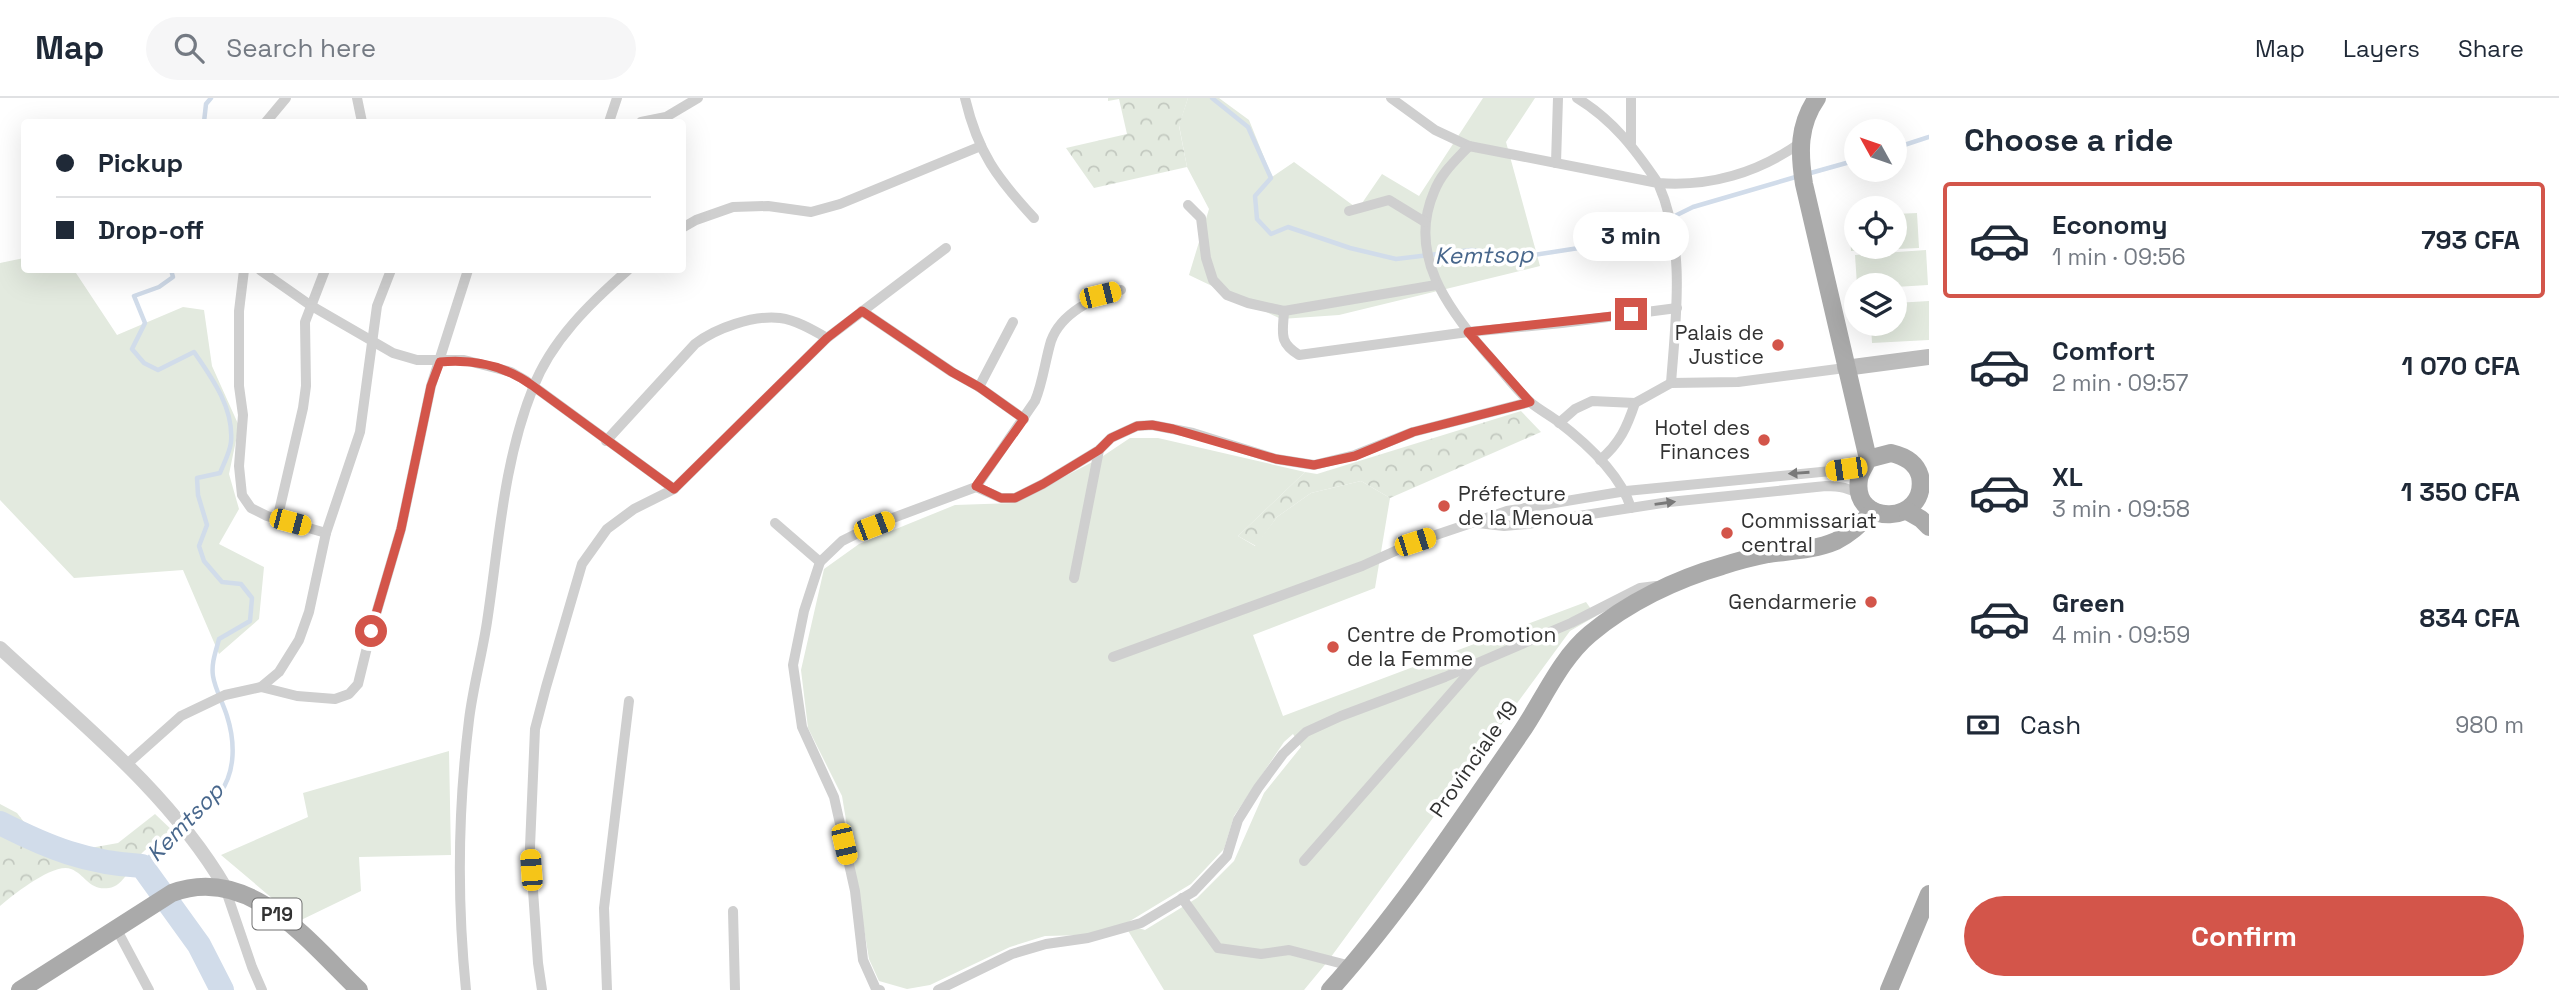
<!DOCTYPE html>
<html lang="en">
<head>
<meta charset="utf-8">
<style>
  :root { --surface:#fff; --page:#f6f6f7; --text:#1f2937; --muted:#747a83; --line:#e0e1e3; --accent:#d3554a }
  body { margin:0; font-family:"Space Grotesk",sans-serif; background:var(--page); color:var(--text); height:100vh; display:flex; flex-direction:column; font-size:26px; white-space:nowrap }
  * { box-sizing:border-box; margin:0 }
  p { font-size:23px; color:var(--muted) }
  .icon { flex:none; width:38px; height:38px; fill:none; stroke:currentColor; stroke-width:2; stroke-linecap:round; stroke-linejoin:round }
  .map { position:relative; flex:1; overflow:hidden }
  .panel { display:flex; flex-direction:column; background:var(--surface); width:630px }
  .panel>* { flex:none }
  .hud { position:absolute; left:21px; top:21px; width:665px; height:154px; border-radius:7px; box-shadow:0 7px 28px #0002; display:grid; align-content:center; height:154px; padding:0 35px; background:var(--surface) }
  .needle { width:46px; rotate:310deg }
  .tools { position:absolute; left:1844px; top:21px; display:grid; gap:14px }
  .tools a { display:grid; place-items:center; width:63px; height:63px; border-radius:50%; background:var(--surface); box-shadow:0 7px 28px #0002; font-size:35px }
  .end { position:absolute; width:32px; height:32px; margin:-16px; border:9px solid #d3554a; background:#fff; box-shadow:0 0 0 4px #fff }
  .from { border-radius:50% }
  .bubble { position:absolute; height:49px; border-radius:24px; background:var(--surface); box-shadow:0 7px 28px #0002; font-size:23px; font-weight:700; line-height:49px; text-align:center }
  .car { position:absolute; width:21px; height:42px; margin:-21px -10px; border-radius:9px; box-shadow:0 0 5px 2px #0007; background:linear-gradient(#f5c518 24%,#345 0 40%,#f5c518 0 76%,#345 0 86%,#f5c518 0) }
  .hud b { display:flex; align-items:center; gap:24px; height:66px; font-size:26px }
  .hud b+b { border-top:2px solid var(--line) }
  .hud i { width:18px; height:18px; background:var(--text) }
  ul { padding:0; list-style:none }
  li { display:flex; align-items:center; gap:21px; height:116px; margin:0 14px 10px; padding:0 21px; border:4px solid transparent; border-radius:7px }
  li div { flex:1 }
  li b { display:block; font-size:26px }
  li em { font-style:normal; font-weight:700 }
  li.selected { border-color:var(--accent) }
  li>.icon { width:63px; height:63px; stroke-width:1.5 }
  h2 { padding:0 35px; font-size:32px; line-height:84px }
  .pay { display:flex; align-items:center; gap:18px; height:77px; padding:0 35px; font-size:26px }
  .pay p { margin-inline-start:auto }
  .cta { display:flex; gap:14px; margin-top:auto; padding:14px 35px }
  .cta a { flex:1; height:80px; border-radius:42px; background:var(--accent); color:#fff; font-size:28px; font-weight:700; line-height:80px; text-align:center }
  header { display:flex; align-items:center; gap:42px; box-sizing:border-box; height:98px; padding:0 35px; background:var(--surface); border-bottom:2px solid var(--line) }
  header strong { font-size:33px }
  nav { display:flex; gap:38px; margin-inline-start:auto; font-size:24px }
  .search { width:490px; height:63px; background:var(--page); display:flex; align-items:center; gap:18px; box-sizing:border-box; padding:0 24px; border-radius:38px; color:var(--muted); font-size:26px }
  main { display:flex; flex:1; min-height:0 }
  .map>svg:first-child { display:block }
  .grass { fill:#e3eadf; fill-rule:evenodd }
  .forest { fill:url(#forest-crowns) }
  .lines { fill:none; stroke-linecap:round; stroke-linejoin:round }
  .stream { stroke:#d1dcea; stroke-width:4.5 }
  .river { stroke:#d1dcea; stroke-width:24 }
  .minor { stroke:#cfcfcf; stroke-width:10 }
  .tertiary { stroke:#cfcfcf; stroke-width:14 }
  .secondary { stroke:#bcbcbc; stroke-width:16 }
  .primary { stroke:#aaa; stroke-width:18 }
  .oneway { fill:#797979 }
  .route { stroke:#d3554a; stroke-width:9 }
  .poi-dot { fill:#d3554a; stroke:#fff; stroke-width:2.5 }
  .labels { text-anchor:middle; stroke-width:7; stroke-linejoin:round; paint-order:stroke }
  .shield { fill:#fff; stroke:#707070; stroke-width:2 }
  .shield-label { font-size:19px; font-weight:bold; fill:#323232 }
  .poi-label { font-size:21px; fill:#323232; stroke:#fff; text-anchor:end }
  .street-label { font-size:21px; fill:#323232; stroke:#fff }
  .water-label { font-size:23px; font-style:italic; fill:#48678c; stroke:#fff }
</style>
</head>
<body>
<header>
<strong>Map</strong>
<div class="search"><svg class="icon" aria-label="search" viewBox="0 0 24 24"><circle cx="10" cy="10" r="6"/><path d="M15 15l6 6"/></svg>Search here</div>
<nav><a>Map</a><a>Layers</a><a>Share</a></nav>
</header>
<main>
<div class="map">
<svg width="1929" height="892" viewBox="0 0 1929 892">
  <defs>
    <pattern id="forest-crowns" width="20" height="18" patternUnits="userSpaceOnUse" patternTransform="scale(1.75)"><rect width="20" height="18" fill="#e3eadf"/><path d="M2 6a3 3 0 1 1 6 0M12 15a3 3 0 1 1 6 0" fill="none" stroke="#c3c9c0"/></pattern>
  </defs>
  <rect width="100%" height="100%" fill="#fff"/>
  <g class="grass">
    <path d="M 1188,0 L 1219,0 L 1249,22 L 1272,79 L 1294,64 L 1358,111 L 1382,76 L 1419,98 L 1483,0 L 1535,0 L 1506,44 L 1540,168 L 1339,217 L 1281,221 L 1189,177 L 1209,111 L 1187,69 L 1179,27 Z"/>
    <path d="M 1917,115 L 1919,150 L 1851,153 L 1849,119 L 1857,118 L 1857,149 L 1895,149 L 1895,116 Z"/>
    <path d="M 1926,152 L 1928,187 L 1895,189 L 1895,187 L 1857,187 L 1855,157 Z"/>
    <path d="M 24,160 L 24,172 L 74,172 L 117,237 L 183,209 L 204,212 L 212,268 L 239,328 L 229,376 L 239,411 L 219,446 L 264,469 L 259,521 L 219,556 L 183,472 L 74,480 L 0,402 L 0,165 Z"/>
    <path d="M 1929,203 L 1929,242 L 1872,245 L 1871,226 L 1895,226 L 1895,205 Z"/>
    <path d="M 1130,340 L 1158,340 L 1305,374 L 1238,438 L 1255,448 L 1277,419 L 1311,395 L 1361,383 L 1390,400 L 1375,490 L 1253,537 L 1283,618 L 1586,504 L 1596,518 L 1570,533 L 1328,863 L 1304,892 L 1164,892 L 1124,826 L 1088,837 L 1045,838 L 1010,849 L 930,887 L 907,891 L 879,883 L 869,861 L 842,698 L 808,630 L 801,572 L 824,471 L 859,446 L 955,407 L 1014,405 L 1100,360 ZM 1293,636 L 1301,649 L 1264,695 L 1234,763 L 1197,800 L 1145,832 L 1125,826 L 1191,786 L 1224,751 L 1234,718 L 1284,644 Z"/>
    <path d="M 449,653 L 451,757 L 359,759 L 361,793 L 299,823 L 221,757 L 308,719 L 303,695 Z"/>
  </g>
  <g class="forest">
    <path d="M 1108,0 L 1188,0 L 1179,28 L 1187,69 L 1094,90 L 1066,50 L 1127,36 L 1119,1 L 1108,3 Z"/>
    <path d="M 1521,313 L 1541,334 L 1390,400 L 1361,383 L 1311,395 L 1277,419 L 1256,448 L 1238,438 L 1305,374 L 1317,376 Z"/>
    <path d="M 0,706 L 17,715 L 34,737 L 49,748 L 90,750 L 118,745 L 155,716 L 174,734 C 163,740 150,747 142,755 C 133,765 123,789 109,790 C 89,793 86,777 71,771 C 54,764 13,797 0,808 Z"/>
  </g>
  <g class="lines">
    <g class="stream">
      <path d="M 1212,0 L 1248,29 L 1271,80 L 1255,98 L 1257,121 L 1271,136 L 1288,129 L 1350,150 L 1396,161 L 1471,152 L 1521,159 L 1624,143 L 1693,109 L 1799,78"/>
      <path d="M 204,24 L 206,6 L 211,0"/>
      <path d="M 1895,50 L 1929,39"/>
      <path d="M 1807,76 L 1857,62"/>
      <path d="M 142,768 C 163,740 199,724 220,695 C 236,673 235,643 227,618 C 223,605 215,591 213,578 C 211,565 216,553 219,541 L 250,523 L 252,500 L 241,486 L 222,484 L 204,463 L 199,448 L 207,427 L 198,397 L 197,380 L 220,375 C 224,365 230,354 231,344 C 234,310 212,280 194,254 L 158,272 L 144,265 L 132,251 L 145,225 L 134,198 L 159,189 L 173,179 L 171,172"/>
    </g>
    <path class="river" d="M 0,725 C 49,750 87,765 142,768 L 199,847 L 222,892"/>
    <g class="minor">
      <path d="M 357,0 L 362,24"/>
      <path d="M 965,0 C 978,55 997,80 1034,120"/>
      <path d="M 1391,0 L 1435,32 L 1469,48 L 1658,85 C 1686,148 1676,218 1671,285 L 1738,284 L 1845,270"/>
      <path d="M 1577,0 C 1613,22 1635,51 1658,85 C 1709,89 1758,75 1800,45"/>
      <path d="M 1631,0 L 1631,45"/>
      <path d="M 266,24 L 286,0"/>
      <path d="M 609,24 L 617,0"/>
      <path d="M 641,24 L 666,19 L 698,0"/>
      <path d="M 1469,48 C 1456,62 1441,75 1434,94 C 1407,156 1448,211 1487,256 C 1501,271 1514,290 1530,304 C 1538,311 1548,316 1556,322 C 1585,344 1620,375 1631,410"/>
      <path d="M 1556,65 L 1558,0"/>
      <path d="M 1188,107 L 1201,120 L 1206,160 L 1213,182 L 1227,197 L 1248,205 L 1284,213 L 1436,187"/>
      <path d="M 1349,113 L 1389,102 L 1425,124"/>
      <path d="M 682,130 L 696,122 L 733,109 L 768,108 L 811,114 L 840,106 L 981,48"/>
      <path d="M 244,172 L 239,213 L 239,288 L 243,317 L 239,368 L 242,397 L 251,410 L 267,418 L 326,435"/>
      <path d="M 260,172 L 310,207 L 393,255 L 417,262 L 464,262 L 511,274 L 525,282 L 674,391"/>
      <path d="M 862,213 L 952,274 L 979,289 L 1024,321"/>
      <path d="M 1284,213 C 1283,235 1278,244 1299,257 L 1468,234 L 1562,225 L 1677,210"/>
      <path d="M 979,289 L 1013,224"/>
      <path d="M 1559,325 L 1575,311 L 1592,303 L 1635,305 L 1671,285"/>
      <path d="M 606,343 L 695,246 C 716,230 753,217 780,220 C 796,222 813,232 827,240"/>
      <path d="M 1600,362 C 1620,345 1627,329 1635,305"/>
      <path d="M 976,389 L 1001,400 L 1015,400 L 1043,386 L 1099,352 L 1111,340 L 1137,328 L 1152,327 L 1193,335 L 1276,361 L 1314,367 L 1355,357 L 1413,334 L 1530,304"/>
      <path d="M 277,422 L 303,310 L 306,288 L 305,224 L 325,172"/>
      <path d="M 775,425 L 820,464"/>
      <path d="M 1478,425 L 1504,428 L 1527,426 L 1669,404 L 1826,388 C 1840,388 1849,390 1861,397"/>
      <path d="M 1074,480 L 1099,352"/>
      <path d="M 1113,559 L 1362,468 L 1415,444 L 1507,413 L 1626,393 L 1831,373 L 1866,366"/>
      <path d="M 261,589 L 297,598 L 335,601 L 349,596 L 358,586 L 371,533 L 401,431 L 431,288 L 468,172"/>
      <path d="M 126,667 L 181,618 L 225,597 L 261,589 L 279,574 L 299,542 L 309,514 L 326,435 L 360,334 L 377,208 L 391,172"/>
      <path d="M 1304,763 L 1475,568"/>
      <path d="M 225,790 L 252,869 L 262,892"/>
      <path d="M 1182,800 L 1218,850 L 1261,856 L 1289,852 L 1351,868"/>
      <path d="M 733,813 L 735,892"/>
      <path d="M 117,832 L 149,892"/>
      <path d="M 466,892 C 457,803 458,711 469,622 C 473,589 482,557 487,524 C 499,445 503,365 533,290 C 551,243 590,205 628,172"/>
      <path d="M 542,892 L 538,865 L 530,749 L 535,631 L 546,589 L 582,466 L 607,431 L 634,411 L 674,391 L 827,240 L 946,150"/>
      <path d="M 607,892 L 604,810 L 629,603"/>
      <path d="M 880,892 L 876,891 L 863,862 L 855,793 L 834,699 L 802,629 L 793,567 L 804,513 L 820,464 L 842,443 L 874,427 L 976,389 L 1035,303 C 1043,284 1045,263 1051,243 C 1061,215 1094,199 1121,192"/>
      <path d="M 938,892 L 1012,856 L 1046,846 L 1088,840 L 1141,825 L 1193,794 L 1227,758 L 1238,722 L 1258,690 L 1283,656 L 1306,634 L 1341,618 L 1445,579 L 1571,525 L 1640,490 L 1656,488"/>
    </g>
    <path class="tertiary" d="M 0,550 C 80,624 169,694 225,789"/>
    <path class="secondary" d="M 1845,270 L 1929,259"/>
    <g class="primary">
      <path d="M 1817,0 C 1798,27 1799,55 1804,86 L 1868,361"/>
      <path d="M 1891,355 C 1904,358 1916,364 1920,378 C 1929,427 1851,430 1859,381 C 1860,374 1865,368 1868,361 Z"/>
      <path d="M 1907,413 L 1921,421 L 1929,429"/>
      <path d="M 20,892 L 172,795 C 250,766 309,844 359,892"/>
      <path d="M 1330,892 C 1401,813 1460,723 1520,636 C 1543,603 1559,562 1590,536 C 1627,505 1676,481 1722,468 C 1737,463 1753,459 1768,456 C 1790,453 1815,452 1836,443 C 1850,436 1863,424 1873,413"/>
      <path d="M 1889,892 L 1929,796"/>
    </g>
  </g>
  <defs><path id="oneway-solid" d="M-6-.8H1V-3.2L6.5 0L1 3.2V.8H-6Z" transform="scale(1.75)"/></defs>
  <g class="oneway">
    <use href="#oneway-solid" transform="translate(1799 375) rotate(176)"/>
    <use href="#oneway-solid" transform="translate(1665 405) rotate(-8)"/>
  </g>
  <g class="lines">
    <path class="route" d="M 371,533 L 401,431 L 431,288 L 440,264 C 473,261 506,268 533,288 L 674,391 L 827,240 L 862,213 L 952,274 L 979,289 L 1024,321 L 976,388 L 1001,400 L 1015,400 L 1043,386 L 1099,352 L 1111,340 L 1137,328 L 1152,327 L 1173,331 L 1276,361 L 1314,367 L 1355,358 L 1413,334 L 1530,304 L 1468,234 L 1631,216"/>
  </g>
  <g class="poi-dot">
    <circle cx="1778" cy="247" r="7"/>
    <circle cx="1764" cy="342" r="7"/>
    <circle cx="1444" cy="408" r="7"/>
    <circle cx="1727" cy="435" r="7"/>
    <circle cx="1871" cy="504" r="7"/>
    <circle cx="1333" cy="549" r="7"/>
  </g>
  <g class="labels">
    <rect class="shield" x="252.5" y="800.5" width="49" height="31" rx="5"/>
    <g class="shield-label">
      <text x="277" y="823">P19</text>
    </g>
    <g class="poi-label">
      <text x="1764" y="242">Palais de<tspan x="1764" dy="24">Justice</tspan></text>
      <text x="1750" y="337">Hotel des<tspan x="1750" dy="24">Finances</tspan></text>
      <text x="1458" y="403" text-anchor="start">Préfecture<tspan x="1458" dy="24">de la Menoua</tspan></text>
      <text x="1741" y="430" text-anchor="start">Commissariat<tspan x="1741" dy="24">central</tspan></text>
      <text x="1857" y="511">Gendarmerie</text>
      <text x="1347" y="544" text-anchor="start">Centre de Promotion<tspan x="1347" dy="24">de la Femme</tspan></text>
    </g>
    <g class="street-label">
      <text transform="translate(1474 661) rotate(-55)" y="7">Provinciale 19</text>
    </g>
    <g class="water-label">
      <text transform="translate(1484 157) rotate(-1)" y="8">Kemtsop</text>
      <text transform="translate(185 724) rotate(-46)" y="8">Kemtsop</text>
    </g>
  </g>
</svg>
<div class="tools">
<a><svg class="needle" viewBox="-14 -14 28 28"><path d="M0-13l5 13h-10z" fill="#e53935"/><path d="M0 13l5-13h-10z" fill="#747a83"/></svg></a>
<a><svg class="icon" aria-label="locate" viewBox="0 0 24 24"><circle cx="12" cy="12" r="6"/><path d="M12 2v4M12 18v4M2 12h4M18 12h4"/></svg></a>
<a><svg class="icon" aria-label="layers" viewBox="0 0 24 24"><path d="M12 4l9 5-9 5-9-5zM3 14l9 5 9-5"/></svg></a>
</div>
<i class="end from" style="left:371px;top:533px"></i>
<i class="end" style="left:1631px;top:216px"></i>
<div class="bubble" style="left:1573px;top:114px;width:116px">3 min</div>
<i class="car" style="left:1100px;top:197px;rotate:76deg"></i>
<i class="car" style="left:1846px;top:371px;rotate:262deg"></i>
<i class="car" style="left:290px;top:424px;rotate:105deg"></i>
<i class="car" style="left:874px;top:428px;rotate:69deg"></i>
<i class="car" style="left:1415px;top:444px;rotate:72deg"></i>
<i class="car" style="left:844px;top:746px;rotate:167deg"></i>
<i class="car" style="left:531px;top:772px;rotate:356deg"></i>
<div class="hud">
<b><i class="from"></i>Pickup</b>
<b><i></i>Drop-off</b>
</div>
</div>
<section class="panel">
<h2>Choose a ride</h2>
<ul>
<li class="selected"><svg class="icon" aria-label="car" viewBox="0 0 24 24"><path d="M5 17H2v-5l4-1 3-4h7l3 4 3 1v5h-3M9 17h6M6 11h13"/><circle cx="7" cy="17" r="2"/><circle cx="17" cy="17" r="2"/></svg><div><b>Economy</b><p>1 min · 09:56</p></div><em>793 CFA</em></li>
<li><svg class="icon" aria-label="car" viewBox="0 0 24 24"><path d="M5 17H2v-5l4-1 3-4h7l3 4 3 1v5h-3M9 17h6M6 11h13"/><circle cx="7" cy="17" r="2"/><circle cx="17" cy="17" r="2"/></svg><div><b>Comfort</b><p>2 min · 09:57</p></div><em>1 070 CFA</em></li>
<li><svg class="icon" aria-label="car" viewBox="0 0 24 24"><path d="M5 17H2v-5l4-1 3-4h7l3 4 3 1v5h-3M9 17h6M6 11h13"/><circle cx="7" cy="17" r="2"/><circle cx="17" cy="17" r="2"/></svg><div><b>XL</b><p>3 min · 09:58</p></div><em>1 350 CFA</em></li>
<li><svg class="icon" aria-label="car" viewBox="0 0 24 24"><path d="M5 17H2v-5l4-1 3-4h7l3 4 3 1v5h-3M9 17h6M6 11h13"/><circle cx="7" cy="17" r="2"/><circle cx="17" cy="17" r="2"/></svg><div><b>Green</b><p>4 min · 09:59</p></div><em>834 CFA</em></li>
</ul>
<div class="pay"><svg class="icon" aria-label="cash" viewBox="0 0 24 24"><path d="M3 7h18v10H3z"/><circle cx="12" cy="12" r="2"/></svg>Cash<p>980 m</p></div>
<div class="cta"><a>Confirm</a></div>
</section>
</main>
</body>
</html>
